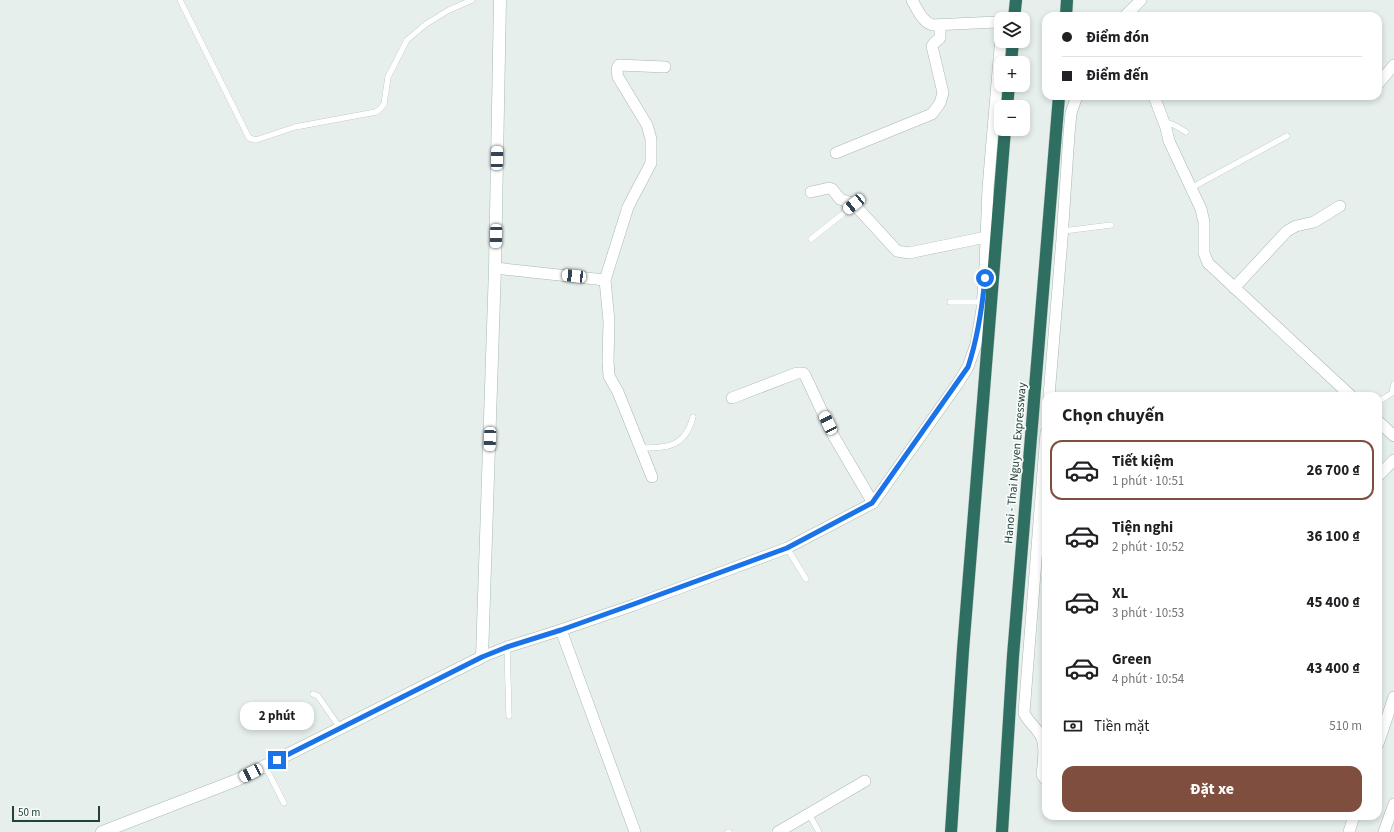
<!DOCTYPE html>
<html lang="vi">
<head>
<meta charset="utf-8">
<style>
  :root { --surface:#fff; --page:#f2f2f2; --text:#202124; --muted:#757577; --line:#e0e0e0; --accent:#7f4e3f }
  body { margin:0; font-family:"Source Sans 3",sans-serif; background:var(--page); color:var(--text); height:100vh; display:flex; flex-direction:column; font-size:15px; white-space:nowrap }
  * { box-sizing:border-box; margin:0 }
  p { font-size:13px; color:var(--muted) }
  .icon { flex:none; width:22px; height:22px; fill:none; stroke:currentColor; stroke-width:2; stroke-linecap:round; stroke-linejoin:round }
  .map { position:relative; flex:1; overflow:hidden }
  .drawer { position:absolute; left:1042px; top:392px; width:340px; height:428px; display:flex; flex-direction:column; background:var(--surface); border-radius:12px; box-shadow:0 2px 6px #0003 }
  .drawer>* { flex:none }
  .guide { position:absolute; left:1042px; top:12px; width:340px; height:88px; border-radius:12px; box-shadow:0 2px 6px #0003; display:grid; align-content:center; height:88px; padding:0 20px; background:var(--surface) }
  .tools { position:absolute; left:994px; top:12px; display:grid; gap:8px }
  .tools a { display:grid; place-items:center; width:36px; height:36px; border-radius:8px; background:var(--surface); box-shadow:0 2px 6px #0003; font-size:20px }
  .scale { position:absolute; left:12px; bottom:10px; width:88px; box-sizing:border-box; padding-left:4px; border:2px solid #24423a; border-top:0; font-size:11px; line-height:14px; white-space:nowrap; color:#24423a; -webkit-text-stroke:3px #f7fbf9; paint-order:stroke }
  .end { position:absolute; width:18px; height:18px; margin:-9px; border:5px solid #1a73e8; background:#fff; box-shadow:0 0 0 2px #fff }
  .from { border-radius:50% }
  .bubble { position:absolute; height:28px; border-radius:12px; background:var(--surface); box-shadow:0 2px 6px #0003; font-size:13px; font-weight:700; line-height:28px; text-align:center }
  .car { position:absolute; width:12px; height:24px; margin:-12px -6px; border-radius:5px; box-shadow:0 0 3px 1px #0007; background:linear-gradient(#fff 24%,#345 0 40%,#fff 0 76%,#345 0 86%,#fff 0) }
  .guide b { display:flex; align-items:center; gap:14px; height:38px; font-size:15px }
  .guide b+b { border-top:1px solid var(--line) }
  .guide i { width:10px; height:10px; background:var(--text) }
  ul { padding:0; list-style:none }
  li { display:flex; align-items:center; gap:12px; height:60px; margin:0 8px 6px; padding:0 12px; border:2px solid transparent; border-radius:12px }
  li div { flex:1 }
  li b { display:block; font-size:15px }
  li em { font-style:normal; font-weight:700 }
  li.on { border-color:var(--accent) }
  li>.icon { width:36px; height:36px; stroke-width:1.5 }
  h2 { padding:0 20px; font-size:18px; line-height:48px }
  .pay { display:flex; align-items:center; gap:10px; height:44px; padding:0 20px; font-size:15px }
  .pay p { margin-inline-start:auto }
  .action { display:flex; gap:8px; margin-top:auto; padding:8px 20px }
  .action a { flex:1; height:46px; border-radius:12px; background:var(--accent); color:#fff; font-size:16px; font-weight:700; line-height:46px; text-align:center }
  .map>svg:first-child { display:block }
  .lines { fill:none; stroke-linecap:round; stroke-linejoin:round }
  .lane-casing { stroke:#a8b8b2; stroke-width:6 }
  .street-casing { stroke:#a8b8b2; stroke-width:12 }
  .secondary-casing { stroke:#a4bbb3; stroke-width:13 }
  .highway-casing { stroke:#c2cac8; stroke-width:13 }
  .lane { stroke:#fff; stroke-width:5.5 }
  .street { stroke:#fff; stroke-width:11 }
  .secondary { stroke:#fff; stroke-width:12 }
  .highway { stroke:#2f6f62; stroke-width:12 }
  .route { stroke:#1a73e8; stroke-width:5 }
  .labels { text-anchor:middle; stroke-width:3.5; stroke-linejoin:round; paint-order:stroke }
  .street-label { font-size:12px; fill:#24423a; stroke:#f7fbf9 }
</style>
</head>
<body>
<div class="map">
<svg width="1394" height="832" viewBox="0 0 1394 832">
  <rect width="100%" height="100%" fill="#e6efeb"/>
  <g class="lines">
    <defs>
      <g id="lane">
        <path d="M 180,0 L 249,138 L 256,140 L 295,127 L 376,112 L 381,108 L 384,104 L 388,77 L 407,40 L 426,24 L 449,10 L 472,0"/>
        <path d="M 1164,121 L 1176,126 L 1186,132"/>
        <path d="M 1191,188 L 1287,136"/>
        <path d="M 1063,231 L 1111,225"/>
        <path d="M 811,239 L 854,205"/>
        <path d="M 950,302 L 983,302"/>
        <path d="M 1378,402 L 1392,393 L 1394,384"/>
        <path d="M 641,448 C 668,448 685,447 693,417"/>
        <path d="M 787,548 L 806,579"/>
        <path d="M 507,647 L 509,716"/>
        <path d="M 313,694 L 318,696 L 320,699 L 340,728"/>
        <path d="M 265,766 L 284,803"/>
        <path d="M 809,814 L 819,832"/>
        <path d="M 728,832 L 729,832"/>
      </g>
      <g id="street">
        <path d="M 912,0 C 917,9 922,21 932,25 L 997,22 L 1000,23 L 1001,25"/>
        <path d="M 1125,16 L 1141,0"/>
        <path d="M 1378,84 L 1394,65"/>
        <path d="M 1154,96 L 1166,128 L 1169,141 L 1201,209 L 1204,222 L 1204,253 L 1208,263 L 1351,396"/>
        <path d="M 836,153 L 932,114 L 940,103 L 943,93 L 932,46 L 934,43 L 940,38 L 940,26"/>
        <path d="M 811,192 L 829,188 L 832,189 L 840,199 L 854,204 L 897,251 L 909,253 L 986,237"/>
        <path d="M 495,268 L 605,280"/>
        <path d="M 1234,288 L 1287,231 L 1296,226 L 1314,222 L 1340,206"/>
        <path d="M 1049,396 L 1062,239 L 1069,134 L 1071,113 L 1077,96"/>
        <path d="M 732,398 L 797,373 L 803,373 L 805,375 L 833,435 L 873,503"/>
        <path d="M 1378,421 L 1394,436"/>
        <path d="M 1046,433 L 1024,713 C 1028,722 1038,729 1042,738 C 1046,749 1043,764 1042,775 L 1046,780"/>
        <path d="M 1378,476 L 1394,460"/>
        <path d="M 652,477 L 618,392 L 609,376 L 608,361 L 609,321 L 605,280 L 628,207 L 651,163 L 651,139 L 647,125 L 618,77 C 617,73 616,68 619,65 L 665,67"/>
        <path d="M 561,630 L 635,832"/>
        <path d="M 482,657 L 507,647 L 561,630 L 634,605 L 787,548 L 873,503 L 958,383 L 968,367 L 976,344 L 982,309 L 985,265 L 988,188 L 1001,36"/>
        <path d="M 1378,744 L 1394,697"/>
        <path d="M 778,832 L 865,781"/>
        <path d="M 1349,832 L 1354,816"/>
        <path d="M 1384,832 L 1394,804"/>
      </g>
      <path id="secondary" d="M 102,832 L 237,780 L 482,657 L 495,268 L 500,0"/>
      <g id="highway">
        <path d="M 1066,16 L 1067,0"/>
        <path d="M 1014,19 L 1016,0"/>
        <path d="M 1011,63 L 1013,41"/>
        <path d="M 1007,107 L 1009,85"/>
        <path d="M 951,832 L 963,650 L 1005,129"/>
        <path d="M 1002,832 L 1013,656 L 1059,96"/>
      </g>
    </defs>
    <use href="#lane" class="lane-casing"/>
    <use href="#street" class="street-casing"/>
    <use href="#secondary" class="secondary-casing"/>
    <use href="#highway" class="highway-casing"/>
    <use href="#lane" class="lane"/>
    <use href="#street" class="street"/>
    <use href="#secondary" class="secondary"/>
    <use href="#highway" class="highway"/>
  </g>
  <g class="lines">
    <path class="route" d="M 277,760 L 482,657 L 507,647 L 561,630 L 634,604 L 787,548 L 872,503 L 968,367 C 978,337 982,309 985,278"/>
  </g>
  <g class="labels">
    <g class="street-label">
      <text transform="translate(1015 463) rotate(-85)" y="4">Hanoi - Thai Nguyen Expressway</text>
    </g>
  </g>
</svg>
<div class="tools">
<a><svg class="icon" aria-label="layers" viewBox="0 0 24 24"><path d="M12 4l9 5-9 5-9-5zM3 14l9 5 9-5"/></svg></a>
<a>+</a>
<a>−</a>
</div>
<div class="scale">50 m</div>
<i class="end from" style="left:985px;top:278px"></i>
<i class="end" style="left:277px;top:760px"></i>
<div class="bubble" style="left:240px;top:702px;width:74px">2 phút</div>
<i class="car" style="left:497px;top:158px;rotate:1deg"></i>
<i class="car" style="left:854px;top:204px;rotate:231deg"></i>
<i class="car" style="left:496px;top:236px;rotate:181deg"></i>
<i class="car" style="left:574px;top:276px;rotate:276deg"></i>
<i class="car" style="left:828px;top:423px;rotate:334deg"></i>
<i class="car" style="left:490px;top:439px;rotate:182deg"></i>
<i class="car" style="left:251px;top:773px;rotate:243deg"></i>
<div class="guide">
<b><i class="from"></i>Điểm đón</b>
<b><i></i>Điểm đến</b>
</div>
<section class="drawer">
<h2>Chọn chuyến</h2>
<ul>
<li class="on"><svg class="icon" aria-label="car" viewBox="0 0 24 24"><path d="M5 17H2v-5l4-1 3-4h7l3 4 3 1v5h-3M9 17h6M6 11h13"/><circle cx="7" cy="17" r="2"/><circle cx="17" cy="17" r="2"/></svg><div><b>Tiết kiệm</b><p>1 phút · 10:51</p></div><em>26 700 ₫</em></li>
<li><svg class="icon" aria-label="car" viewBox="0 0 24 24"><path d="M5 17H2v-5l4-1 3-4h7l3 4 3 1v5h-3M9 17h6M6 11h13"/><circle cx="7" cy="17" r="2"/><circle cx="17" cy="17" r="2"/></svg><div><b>Tiện nghi</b><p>2 phút · 10:52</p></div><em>36 100 ₫</em></li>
<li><svg class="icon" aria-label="car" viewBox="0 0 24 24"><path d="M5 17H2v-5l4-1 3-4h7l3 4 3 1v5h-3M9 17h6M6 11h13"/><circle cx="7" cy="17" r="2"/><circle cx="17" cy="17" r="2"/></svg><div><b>XL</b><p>3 phút · 10:53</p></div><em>45 400 ₫</em></li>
<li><svg class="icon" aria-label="car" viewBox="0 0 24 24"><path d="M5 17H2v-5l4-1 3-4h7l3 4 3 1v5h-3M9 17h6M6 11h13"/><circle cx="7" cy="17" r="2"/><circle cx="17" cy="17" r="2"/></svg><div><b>Green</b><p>4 phút · 10:54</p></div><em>43 400 ₫</em></li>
</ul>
<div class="pay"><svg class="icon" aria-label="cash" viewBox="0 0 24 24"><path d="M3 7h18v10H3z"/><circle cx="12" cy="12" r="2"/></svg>Tiền mặt<p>510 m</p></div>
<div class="action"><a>Đặt xe</a></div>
</section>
</div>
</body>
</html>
